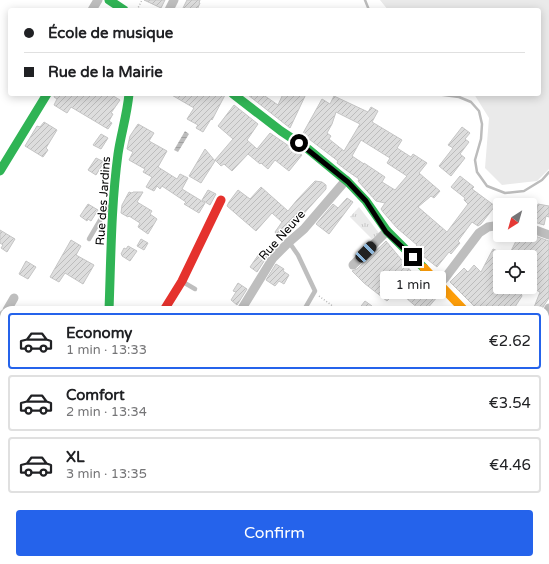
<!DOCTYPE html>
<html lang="en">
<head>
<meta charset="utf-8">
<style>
  :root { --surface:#fff; --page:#f6f6f6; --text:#202124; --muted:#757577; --line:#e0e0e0; --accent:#2563eb }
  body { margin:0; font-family:"Varela Round",sans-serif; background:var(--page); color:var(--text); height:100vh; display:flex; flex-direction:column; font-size:15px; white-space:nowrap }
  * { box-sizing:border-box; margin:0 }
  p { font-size:13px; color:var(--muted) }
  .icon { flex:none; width:22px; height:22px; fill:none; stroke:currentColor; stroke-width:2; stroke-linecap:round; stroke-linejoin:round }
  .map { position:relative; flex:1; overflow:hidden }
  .drawer { position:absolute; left:0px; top:306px; width:549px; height:258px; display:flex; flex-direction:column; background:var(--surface); border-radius:12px 12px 0 0; box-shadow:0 2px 10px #0003 }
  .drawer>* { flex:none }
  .top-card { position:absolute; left:8px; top:8px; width:533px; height:88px; border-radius:4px; box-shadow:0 2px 10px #0003; display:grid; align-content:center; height:88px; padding:0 16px; background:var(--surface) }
  .needle { width:26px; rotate:217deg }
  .fabs { position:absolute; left:493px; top:198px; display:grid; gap:8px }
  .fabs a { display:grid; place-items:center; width:44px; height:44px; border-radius:4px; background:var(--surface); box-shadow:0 2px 10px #0003; font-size:20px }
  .end { position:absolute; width:18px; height:18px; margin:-9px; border:5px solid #000; background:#fff; box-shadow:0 0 0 2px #fff }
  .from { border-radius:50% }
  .bubble { position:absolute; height:28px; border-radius:4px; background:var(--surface); box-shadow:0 2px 10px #0003; font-size:13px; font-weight:600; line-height:28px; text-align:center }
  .car { position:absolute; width:12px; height:24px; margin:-12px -6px; border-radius:5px; box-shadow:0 0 3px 1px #0007; background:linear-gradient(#222 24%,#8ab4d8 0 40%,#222 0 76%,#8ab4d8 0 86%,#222 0) }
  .top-card b { display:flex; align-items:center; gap:14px; height:38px; font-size:15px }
  .top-card b+b { border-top:1px solid var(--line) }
  .top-card i { width:10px; height:10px; background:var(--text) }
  ul { padding:7px 0 0; list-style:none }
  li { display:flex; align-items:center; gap:12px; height:56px; margin:0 8px 6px; padding:0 8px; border:2px solid var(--line); border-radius:4px }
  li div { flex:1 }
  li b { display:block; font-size:15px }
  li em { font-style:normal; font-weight:600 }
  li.active { border-color:var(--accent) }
  li>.icon { width:36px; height:36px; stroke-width:1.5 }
  .action { display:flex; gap:8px; margin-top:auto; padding:8px 16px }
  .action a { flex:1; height:46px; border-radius:4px; background:var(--accent); color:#fff; font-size:16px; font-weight:600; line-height:46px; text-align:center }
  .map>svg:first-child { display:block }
  .grass { fill:#eaeaea }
  .park { fill:url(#park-tufts) }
  .water { fill:url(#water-rules) }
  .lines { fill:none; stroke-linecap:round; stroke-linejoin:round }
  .stream { stroke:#bcbcbc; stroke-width:2.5 }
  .building { fill:url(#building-hatch); stroke:#c5c5c5; fill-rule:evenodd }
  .path { stroke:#b8b8b8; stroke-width:1.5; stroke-dasharray:1 2; stroke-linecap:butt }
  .lane { stroke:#bebebe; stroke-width:4.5 }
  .street { stroke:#bebebe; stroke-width:9 }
  .fast { stroke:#30b455; stroke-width:9 }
  .slow { stroke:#ff9f0a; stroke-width:9 }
  .jam { stroke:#e5322d; stroke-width:9 }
  .route { stroke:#000; stroke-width:5 }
  .labels { text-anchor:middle; stroke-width:3; stroke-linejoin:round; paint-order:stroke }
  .street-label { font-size:12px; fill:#000; stroke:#fff }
</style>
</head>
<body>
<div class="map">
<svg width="549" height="564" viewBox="0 0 549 564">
  <defs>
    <pattern id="park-tufts" width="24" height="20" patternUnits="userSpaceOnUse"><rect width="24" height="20" fill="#eaeaea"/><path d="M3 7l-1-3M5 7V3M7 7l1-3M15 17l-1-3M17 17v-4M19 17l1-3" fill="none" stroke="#c7c7c7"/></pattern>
    <pattern id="water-rules" width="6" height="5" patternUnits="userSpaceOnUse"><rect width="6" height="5" fill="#bcbcbc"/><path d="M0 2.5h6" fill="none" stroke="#a0a0a0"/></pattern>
    <pattern id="building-hatch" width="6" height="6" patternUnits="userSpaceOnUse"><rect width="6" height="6" fill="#ddd"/><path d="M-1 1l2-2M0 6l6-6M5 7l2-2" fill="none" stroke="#bcbcbc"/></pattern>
  </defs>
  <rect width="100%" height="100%" fill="#fff"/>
  <path class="grass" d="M 380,0 L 549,0 L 549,169 L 537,181 L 502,185 L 485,168 L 489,118 L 474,94 L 539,94 L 539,10 L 388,10 Z"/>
  <path class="park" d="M 359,207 L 379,233 L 372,239 L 350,217 Z"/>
  <path class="water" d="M 185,131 L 189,134 L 178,152 L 174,150 Z"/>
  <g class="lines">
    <g class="stream">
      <path d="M 365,0 L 369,10"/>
      <path d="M 436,94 L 459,97 L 471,102 L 479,111 L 482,124 L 481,139 L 475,160 L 477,172 L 487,186 L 505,193 L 524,191 L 542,180 L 549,172"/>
    </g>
  </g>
  <g class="building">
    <path d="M 144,0 L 165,0 L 161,8 Z"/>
    <path d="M 187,0 L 200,0 L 199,3 L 200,3 L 197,10 L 187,10 L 183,8 Z"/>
    <path d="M 55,94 L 110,94 L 120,100 L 111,113 L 113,114 L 109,121 L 112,123 L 108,129 L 71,107 L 67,113 L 54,105 L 57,99 L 54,97 Z"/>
    <path d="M 170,94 L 225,94 L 225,95 L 212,120 L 211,119 L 203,132 L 196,128 L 198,125 L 187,119 L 194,108 Z"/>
    <path d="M 249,94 L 262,94 L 278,105 L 283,94 L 306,94 L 290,128 L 248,95 Z"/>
    <path d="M 334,96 L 368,112 L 371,107 L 378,111 L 372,122 L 402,140 L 397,148 L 411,157 L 413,154 L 427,163 L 419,173 L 440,191 L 434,198 L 431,196 L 418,207 L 447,232 L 468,204 L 464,200 L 465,198 L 451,187 L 460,176 L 474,187 L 472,189 L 495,206 L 481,224 L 478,226 L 472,222 L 458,241 L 460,243 L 451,254 L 449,252 L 437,267 L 423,256 L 415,248 L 417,245 L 397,228 L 383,212 L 381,209 L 385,203 L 376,201 L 358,181 L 359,179 L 346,170 L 337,163 L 338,161 L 309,139 L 309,140 L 302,135 L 322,99 L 330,104 ZM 336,112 L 360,124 L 344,151 L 329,139 L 331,136 L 327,133 L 332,124 ZM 361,140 L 390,158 L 387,163 L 407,176 L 395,190 L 382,182 L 385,177 L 364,163 L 364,164 L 352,156 Z"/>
    <path d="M 234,105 L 258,124 L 247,140 L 257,149 L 270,133 L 302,155 L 289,171 L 275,160 L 268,169 L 261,163 L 260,164 L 248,154 L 232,171 L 224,164 L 221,166 L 215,160 L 233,139 L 218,126 Z"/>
    <path d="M 44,122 L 57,130 L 46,148 L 48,150 L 43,157 L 25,146 L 37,126 L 40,127 Z"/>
    <path d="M 138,124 L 154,133 L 149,141 L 167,151 L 158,167 L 177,179 L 180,174 L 188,178 L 182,189 L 205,203 L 199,213 L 184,204 L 186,202 L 162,186 L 160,189 L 157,186 L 154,191 L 146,187 L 152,177 L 143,172 L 145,169 L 129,160 L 133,152 L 127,149 L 130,136 Z"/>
    <path d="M 462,127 L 470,133 L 465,139 L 469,142 L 460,154 L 465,158 L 451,176 L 439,166 L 453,148 L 448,145 Z"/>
    <path d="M 101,134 L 108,138 L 101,149 L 93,145 Z"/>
    <path d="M 205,149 L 215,161 L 201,183 L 189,176 Z"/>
    <path d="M 96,158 L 104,162 L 96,175 L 88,170 Z"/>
    <path d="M 315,181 L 322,182 L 326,185 L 326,189 L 290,229 L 288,228 L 280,239 L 275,232 L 282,222 L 272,213 L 256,231 L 242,219 L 227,206 L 229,202 L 238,190 L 250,199 L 261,187 L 288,211 L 297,200 Z"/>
    <path d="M 208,190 L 216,194 L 210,205 L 202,200 Z"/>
    <path d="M 129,192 L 132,193 L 133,192 L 143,192 L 137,202 L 152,211 L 150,214 L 157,219 L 148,234 L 138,227 L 140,223 L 129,216 L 128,217 L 121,213 L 122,205 Z"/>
    <path d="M 347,198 L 353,202 L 329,234 L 316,224 L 333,204 L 338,208 Z"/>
    <path d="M 88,204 L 98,210 L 91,221 L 88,219 L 87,221 L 80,216 Z"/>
    <path d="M 538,204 L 549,206 L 549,217 L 546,216 L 544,225 L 534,222 Z"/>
    <path d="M 0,230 L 15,239 L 7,252 L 1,248 L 3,245 L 0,243 Z"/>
    <path d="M 519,235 L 525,235 L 534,239 L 535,236 L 549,241 L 549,298 L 541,310 L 533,310 L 540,292 L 530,287 L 530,265 L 534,257 L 508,257 Z"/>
    <path d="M 141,239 L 148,243 L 144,250 L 137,246 Z"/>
    <path d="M 71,240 L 81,246 L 76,255 L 94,265 L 83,284 L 65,273 L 59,282 L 50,277 Z"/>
    <path d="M 386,241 L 411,271 L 397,291 L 387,301 L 364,283 L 352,271 L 357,269 Z"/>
    <path d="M 128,246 L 137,251 L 130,261 L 122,256 L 122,255 L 121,254 L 124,248 L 126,249 Z"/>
    <path d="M 493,249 L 500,252 L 500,271 L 494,282 L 500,286 L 500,287 L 502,287 L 508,291 L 511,287 L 525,287 L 521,293 L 522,296 L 513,310 L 478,310 L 450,282 L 464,268 L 468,272 L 474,265 L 481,272 Z"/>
    <path d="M 261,251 L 268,255 L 257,272 L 250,267 Z"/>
    <path d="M 26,261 L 36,267 L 28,279 L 19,274 Z"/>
    <path d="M 276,264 L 284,269 L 283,271 L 289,275 L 284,284 L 279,281 L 275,286 L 266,280 Z"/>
    <path d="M 420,280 L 438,296 L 426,310 L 420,310 L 405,297 Z"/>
    <path d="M 238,283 L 247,289 L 237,305 L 231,300 L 236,292 L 233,291 Z"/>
    <path d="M 365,301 L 372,306 L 368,310 L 358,310 Z"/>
  </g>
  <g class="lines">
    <g class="path">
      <path d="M 137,10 L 142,0"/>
      <path d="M 319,296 L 338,310"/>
    </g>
    <g class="lane">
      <path d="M 89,239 L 109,205"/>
      <path d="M 289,242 L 298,255 L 315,291 L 304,310"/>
      <path d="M 183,282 L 195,289"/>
      <path d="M 545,472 L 549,476"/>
      <path d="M 545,514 L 549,519"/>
      <path d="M 335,564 L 338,560"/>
      <path d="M 377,564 L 379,560"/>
    </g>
    <g class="street">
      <path d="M 92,10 L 98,0"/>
      <path d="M 169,10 L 174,0"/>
      <path d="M 530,228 L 549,235"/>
      <path d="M 353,265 L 387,231"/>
      <path d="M 439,284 L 445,278 L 479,233 L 488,227 L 500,225"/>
      <path d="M 7,310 L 14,298"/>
      <path d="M 241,310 L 273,258 L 289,242 L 304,229 L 346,180"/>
      <path d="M 545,316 L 549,308"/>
      <path d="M 0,321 L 4,314"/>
      <path d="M 0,484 L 4,487"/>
      <path d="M 23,564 L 25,560"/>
      <path d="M 199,564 L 202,560"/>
    </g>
    <g class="fast">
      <path d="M 109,0 L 124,10"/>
      <path d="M 233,94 L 281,131 L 308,149 L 348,182 L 366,201 L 387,231 L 424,268"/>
      <path d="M 0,171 L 47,94"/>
      <path d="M 109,310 C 111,258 111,206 118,154 C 121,134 127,115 129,94"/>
      <path d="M 545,491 L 549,486"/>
    </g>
    <g class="slow">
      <path d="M 424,268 L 464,310"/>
      <path d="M 545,392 L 549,396"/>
      <path d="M 0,417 L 4,420"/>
      <path d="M 166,560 L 171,564"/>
      <path d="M 491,564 L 494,560"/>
    </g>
    <path class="jam" d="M 164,310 L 182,281 L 221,200"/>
  </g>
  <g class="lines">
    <path class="route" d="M 299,143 L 308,150 L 348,182 L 366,201 L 386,232 L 413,257"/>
  </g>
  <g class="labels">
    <g class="street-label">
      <text transform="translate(103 201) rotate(-86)" y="4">Rue des Jardins</text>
      <text transform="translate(282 235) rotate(-48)" y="4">Rue Neuve</text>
    </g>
  </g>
</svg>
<div class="fabs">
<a><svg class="needle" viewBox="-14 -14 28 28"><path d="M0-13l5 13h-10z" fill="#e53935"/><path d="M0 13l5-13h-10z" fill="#757577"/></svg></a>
<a><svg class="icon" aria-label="locate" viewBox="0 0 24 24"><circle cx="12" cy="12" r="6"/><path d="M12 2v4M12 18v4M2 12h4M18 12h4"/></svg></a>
</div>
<i class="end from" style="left:299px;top:143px"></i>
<i class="end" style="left:413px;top:257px"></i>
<div class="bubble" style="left:380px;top:271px;width:66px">1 min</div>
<i class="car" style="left:366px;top:252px;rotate:45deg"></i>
<div class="top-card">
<b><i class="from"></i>École de musique</b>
<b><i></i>Rue de la Mairie</b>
</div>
<section class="drawer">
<ul>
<li class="active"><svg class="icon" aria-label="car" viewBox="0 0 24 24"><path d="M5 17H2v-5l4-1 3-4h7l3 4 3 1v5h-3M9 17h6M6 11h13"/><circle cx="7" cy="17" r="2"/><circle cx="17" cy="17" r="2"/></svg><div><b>Economy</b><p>1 min · 13:33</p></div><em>€2.62</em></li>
<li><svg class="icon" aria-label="car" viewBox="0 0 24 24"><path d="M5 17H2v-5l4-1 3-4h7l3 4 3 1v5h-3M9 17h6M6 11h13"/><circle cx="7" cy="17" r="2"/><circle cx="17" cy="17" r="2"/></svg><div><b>Comfort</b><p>2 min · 13:34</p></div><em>€3.54</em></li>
<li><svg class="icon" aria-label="car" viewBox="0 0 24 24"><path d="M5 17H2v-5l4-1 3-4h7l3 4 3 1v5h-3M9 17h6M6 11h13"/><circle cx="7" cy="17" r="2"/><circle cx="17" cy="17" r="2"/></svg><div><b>XL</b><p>3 min · 13:35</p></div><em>€4.46</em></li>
</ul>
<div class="action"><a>Confirm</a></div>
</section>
</div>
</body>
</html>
